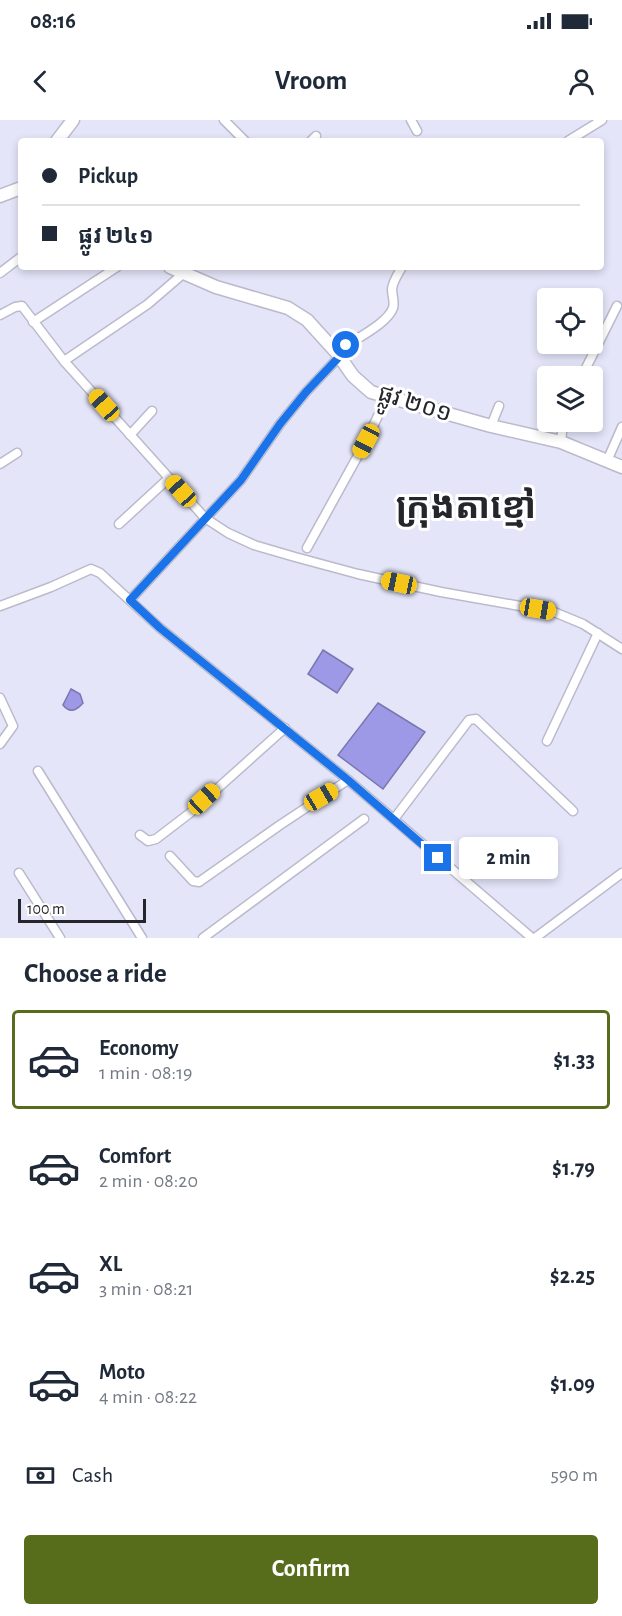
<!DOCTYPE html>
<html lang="en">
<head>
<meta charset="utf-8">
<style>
  :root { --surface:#fff; --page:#f2f2f3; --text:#1f2937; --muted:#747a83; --line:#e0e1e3; --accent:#576d1c }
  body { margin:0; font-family:"Alegreya Sans","Noto Sans Khmer",sans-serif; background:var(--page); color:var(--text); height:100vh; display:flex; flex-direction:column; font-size:22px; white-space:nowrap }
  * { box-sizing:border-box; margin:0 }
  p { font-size:20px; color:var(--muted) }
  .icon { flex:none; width:33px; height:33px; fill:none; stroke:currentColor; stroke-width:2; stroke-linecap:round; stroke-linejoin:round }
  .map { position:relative; height:818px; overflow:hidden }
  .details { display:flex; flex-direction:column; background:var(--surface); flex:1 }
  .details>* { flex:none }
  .guide { position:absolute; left:18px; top:18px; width:586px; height:132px; border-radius:6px; box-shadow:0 3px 9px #0003; display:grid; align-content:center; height:132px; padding:0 24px; background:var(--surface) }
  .buttons { position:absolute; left:537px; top:168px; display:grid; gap:12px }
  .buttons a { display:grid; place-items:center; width:66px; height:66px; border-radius:6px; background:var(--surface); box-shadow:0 3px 9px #0003; font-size:30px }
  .scale { position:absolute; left:18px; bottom:15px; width:128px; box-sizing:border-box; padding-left:6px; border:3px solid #25252c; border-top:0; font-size:16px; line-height:21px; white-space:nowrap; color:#25252c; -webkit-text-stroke:4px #fff; paint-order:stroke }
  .end { position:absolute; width:27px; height:27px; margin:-14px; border:8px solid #1a73e8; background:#fff; box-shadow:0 0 0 3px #fff }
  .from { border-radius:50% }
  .bubble { position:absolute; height:42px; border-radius:6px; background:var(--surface); box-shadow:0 3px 9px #0003; font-size:20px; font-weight:600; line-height:42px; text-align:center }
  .car { position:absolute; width:18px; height:36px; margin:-18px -9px; border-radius:8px; box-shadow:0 0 4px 2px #0007; background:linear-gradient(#f5c518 24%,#345 0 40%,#f5c518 0 76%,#345 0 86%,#f5c518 0) }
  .guide b { display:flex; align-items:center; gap:21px; height:57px; font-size:22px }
  .guide b+b { border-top:2px solid var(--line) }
  .guide i { width:15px; height:15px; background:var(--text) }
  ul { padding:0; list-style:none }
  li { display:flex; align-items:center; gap:18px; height:99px; margin:0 12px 9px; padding:0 12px; border:3px solid transparent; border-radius:6px }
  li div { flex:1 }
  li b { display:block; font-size:22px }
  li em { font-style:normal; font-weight:600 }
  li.active { border-color:var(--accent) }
  li>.icon { width:54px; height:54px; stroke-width:1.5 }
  h2 { padding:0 24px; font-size:27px; line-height:72px }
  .pay { display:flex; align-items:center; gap:15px; height:66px; padding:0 24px; font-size:22px }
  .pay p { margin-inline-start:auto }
  .cta { display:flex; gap:12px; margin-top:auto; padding:12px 24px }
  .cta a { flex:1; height:69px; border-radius:6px; background:var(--accent); color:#fff; font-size:24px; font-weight:600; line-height:69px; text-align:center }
  .status { display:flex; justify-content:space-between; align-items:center; height:42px; padding:0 30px; background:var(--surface); direction:ltr }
  .status svg { height:16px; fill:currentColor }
  header { display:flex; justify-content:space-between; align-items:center; height:78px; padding:0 24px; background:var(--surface); font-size:27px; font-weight:600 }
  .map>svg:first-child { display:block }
  .water { fill:#9e99e7; stroke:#7a76af; stroke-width:1.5 }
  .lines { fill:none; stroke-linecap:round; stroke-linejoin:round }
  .street-casing { stroke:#babacc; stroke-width:11 }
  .secondary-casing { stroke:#babacc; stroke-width:15 }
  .street { stroke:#fff; stroke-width:8 }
  .secondary { stroke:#fff; stroke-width:12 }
  .route { stroke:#1a73e8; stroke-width:8 }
  .labels { text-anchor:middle; stroke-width:6; stroke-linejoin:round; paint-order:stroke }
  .street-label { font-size:24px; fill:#25252c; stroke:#fff }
  .town-label { font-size:36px; font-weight:bold; fill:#25252c; stroke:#fff }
</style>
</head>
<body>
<div class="status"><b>08:16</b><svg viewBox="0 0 49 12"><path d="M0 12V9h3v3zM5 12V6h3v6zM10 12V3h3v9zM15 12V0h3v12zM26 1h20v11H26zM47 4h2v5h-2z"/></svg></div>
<header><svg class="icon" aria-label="back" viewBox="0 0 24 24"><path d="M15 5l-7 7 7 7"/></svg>Vroom<svg class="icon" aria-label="person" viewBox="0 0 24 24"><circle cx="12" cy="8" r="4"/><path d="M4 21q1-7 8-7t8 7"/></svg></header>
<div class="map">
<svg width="622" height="818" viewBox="0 0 622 818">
  <rect width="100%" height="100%" fill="#e4e5f8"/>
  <g class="water">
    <path d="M 323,530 L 353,549 L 337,573 L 308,554 Z"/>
    <path d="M 71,569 L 80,574 L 83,583 C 77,590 70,594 63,585 Z"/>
    <path d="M 378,583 L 425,612 L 383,669 L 338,635 Z"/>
  </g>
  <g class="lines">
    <defs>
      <g id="street">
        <path d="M 224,0 L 245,21"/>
        <path d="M 411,0 L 417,11"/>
        <path d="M 311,21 L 316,16"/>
        <path d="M 568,21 L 602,0"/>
        <path d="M 0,153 L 21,137"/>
        <path d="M 0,195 L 15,187 L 22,186 L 64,241 L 205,398 L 228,413 L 254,425 L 295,437 L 358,454 L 441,472 L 554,492 L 583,504 L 622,529"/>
        <path d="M 33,202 L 117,147"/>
        <path d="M 337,233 C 351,220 386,206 393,188 C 395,182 392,176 392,169 C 393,161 398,154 402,147"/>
        <path d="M 64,241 L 148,184 L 184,153"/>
        <path d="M 582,256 L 617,186"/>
        <path d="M 491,306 L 499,286"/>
        <path d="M 130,315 L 152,291"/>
        <path d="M 561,322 L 563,302"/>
        <path d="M 607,341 L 622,307"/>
        <path d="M 0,344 L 17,333"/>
        <path d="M 119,404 L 169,358"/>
        <path d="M 307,428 L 366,321 L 387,277"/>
        <path d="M 130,480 L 241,360 L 280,304 L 306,272 L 339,237"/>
        <path d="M 0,486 L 51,467 L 91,449 L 100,453 L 160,508 L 348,660 L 532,818"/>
        <path d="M 0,578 L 13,606 L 0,624"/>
        <path d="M 547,621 L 598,513"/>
        <path d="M 38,651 L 142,818"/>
        <path d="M 394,699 L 469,600 L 476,599 L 573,691"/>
        <path d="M 140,715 L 148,721 L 156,719 L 190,693 L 285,608"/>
        <path d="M 170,736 L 193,761 L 199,762 L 280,705 L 348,660"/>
        <path d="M 19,753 L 60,818"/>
        <path d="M 203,818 L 364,699"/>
        <path d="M 535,818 L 622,753"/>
      </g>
      <g id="secondary">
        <path d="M 57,21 L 73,0"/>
        <path d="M 0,76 L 21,68"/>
        <path d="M 170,147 L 216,167 L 288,188 L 307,200 L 337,233 L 353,256 L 371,272 L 491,306 L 561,322 L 622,347"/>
      </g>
    </defs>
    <use href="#street" class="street-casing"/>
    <use href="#secondary" class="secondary-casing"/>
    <use href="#street" class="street"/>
    <use href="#secondary" class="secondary"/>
  </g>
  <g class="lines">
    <path class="route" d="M 346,225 L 337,233 L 339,237 L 306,272 L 280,304 L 241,360 L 130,480 L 160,508 L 348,660 L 438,738"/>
  </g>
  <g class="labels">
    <g class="street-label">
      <text transform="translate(415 283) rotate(17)" y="8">ផ្លូវ ២០១</text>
    </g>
    <g class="town-label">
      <text x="466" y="398">ក្រុងតាខ្មៅ</text>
    </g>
  </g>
</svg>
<div class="buttons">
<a><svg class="icon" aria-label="locate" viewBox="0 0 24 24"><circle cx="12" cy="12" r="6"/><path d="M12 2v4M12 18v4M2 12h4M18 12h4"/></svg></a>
<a><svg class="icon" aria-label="layers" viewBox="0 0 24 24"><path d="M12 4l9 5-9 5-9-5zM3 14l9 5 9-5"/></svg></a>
</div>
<div class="scale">100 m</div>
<i class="end from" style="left:346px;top:225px"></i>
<i class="end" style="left:438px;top:738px"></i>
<div class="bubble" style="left:459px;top:717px;width:99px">2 min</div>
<i class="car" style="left:104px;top:285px;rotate:318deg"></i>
<i class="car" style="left:366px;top:321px;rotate:208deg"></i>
<i class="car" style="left:181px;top:371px;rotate:318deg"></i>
<i class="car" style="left:399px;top:463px;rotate:282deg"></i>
<i class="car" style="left:538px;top:489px;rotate:100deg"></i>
<i class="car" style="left:321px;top:677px;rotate:60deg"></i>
<i class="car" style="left:204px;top:679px;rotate:47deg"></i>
<div class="guide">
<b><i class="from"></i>Pickup</b>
<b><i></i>ផ្លូវ ២៤១</b>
</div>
</div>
<section class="details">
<h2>Choose a ride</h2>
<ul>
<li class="active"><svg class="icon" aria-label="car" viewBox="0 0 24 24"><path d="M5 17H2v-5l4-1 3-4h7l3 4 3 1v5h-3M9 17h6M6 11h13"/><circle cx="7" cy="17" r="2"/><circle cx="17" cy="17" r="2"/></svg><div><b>Economy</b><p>1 min · 08:19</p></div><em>$1.33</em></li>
<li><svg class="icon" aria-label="car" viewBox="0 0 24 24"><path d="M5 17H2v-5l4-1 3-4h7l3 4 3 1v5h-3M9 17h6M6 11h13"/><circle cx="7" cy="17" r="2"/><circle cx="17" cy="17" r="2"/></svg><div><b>Comfort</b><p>2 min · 08:20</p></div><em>$1.79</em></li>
<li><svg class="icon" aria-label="car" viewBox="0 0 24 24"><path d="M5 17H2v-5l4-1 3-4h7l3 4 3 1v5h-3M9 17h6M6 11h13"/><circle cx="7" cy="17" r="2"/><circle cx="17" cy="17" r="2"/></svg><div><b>XL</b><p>3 min · 08:21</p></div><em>$2.25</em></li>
<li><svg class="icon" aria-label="car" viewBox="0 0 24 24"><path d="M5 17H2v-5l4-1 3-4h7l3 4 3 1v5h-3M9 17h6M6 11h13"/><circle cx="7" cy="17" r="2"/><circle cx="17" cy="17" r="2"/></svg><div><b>Moto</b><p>4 min · 08:22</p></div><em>$1.09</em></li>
</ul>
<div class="pay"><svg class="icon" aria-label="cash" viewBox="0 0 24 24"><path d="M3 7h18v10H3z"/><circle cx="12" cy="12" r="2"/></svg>Cash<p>590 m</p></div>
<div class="cta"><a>Confirm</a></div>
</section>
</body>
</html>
